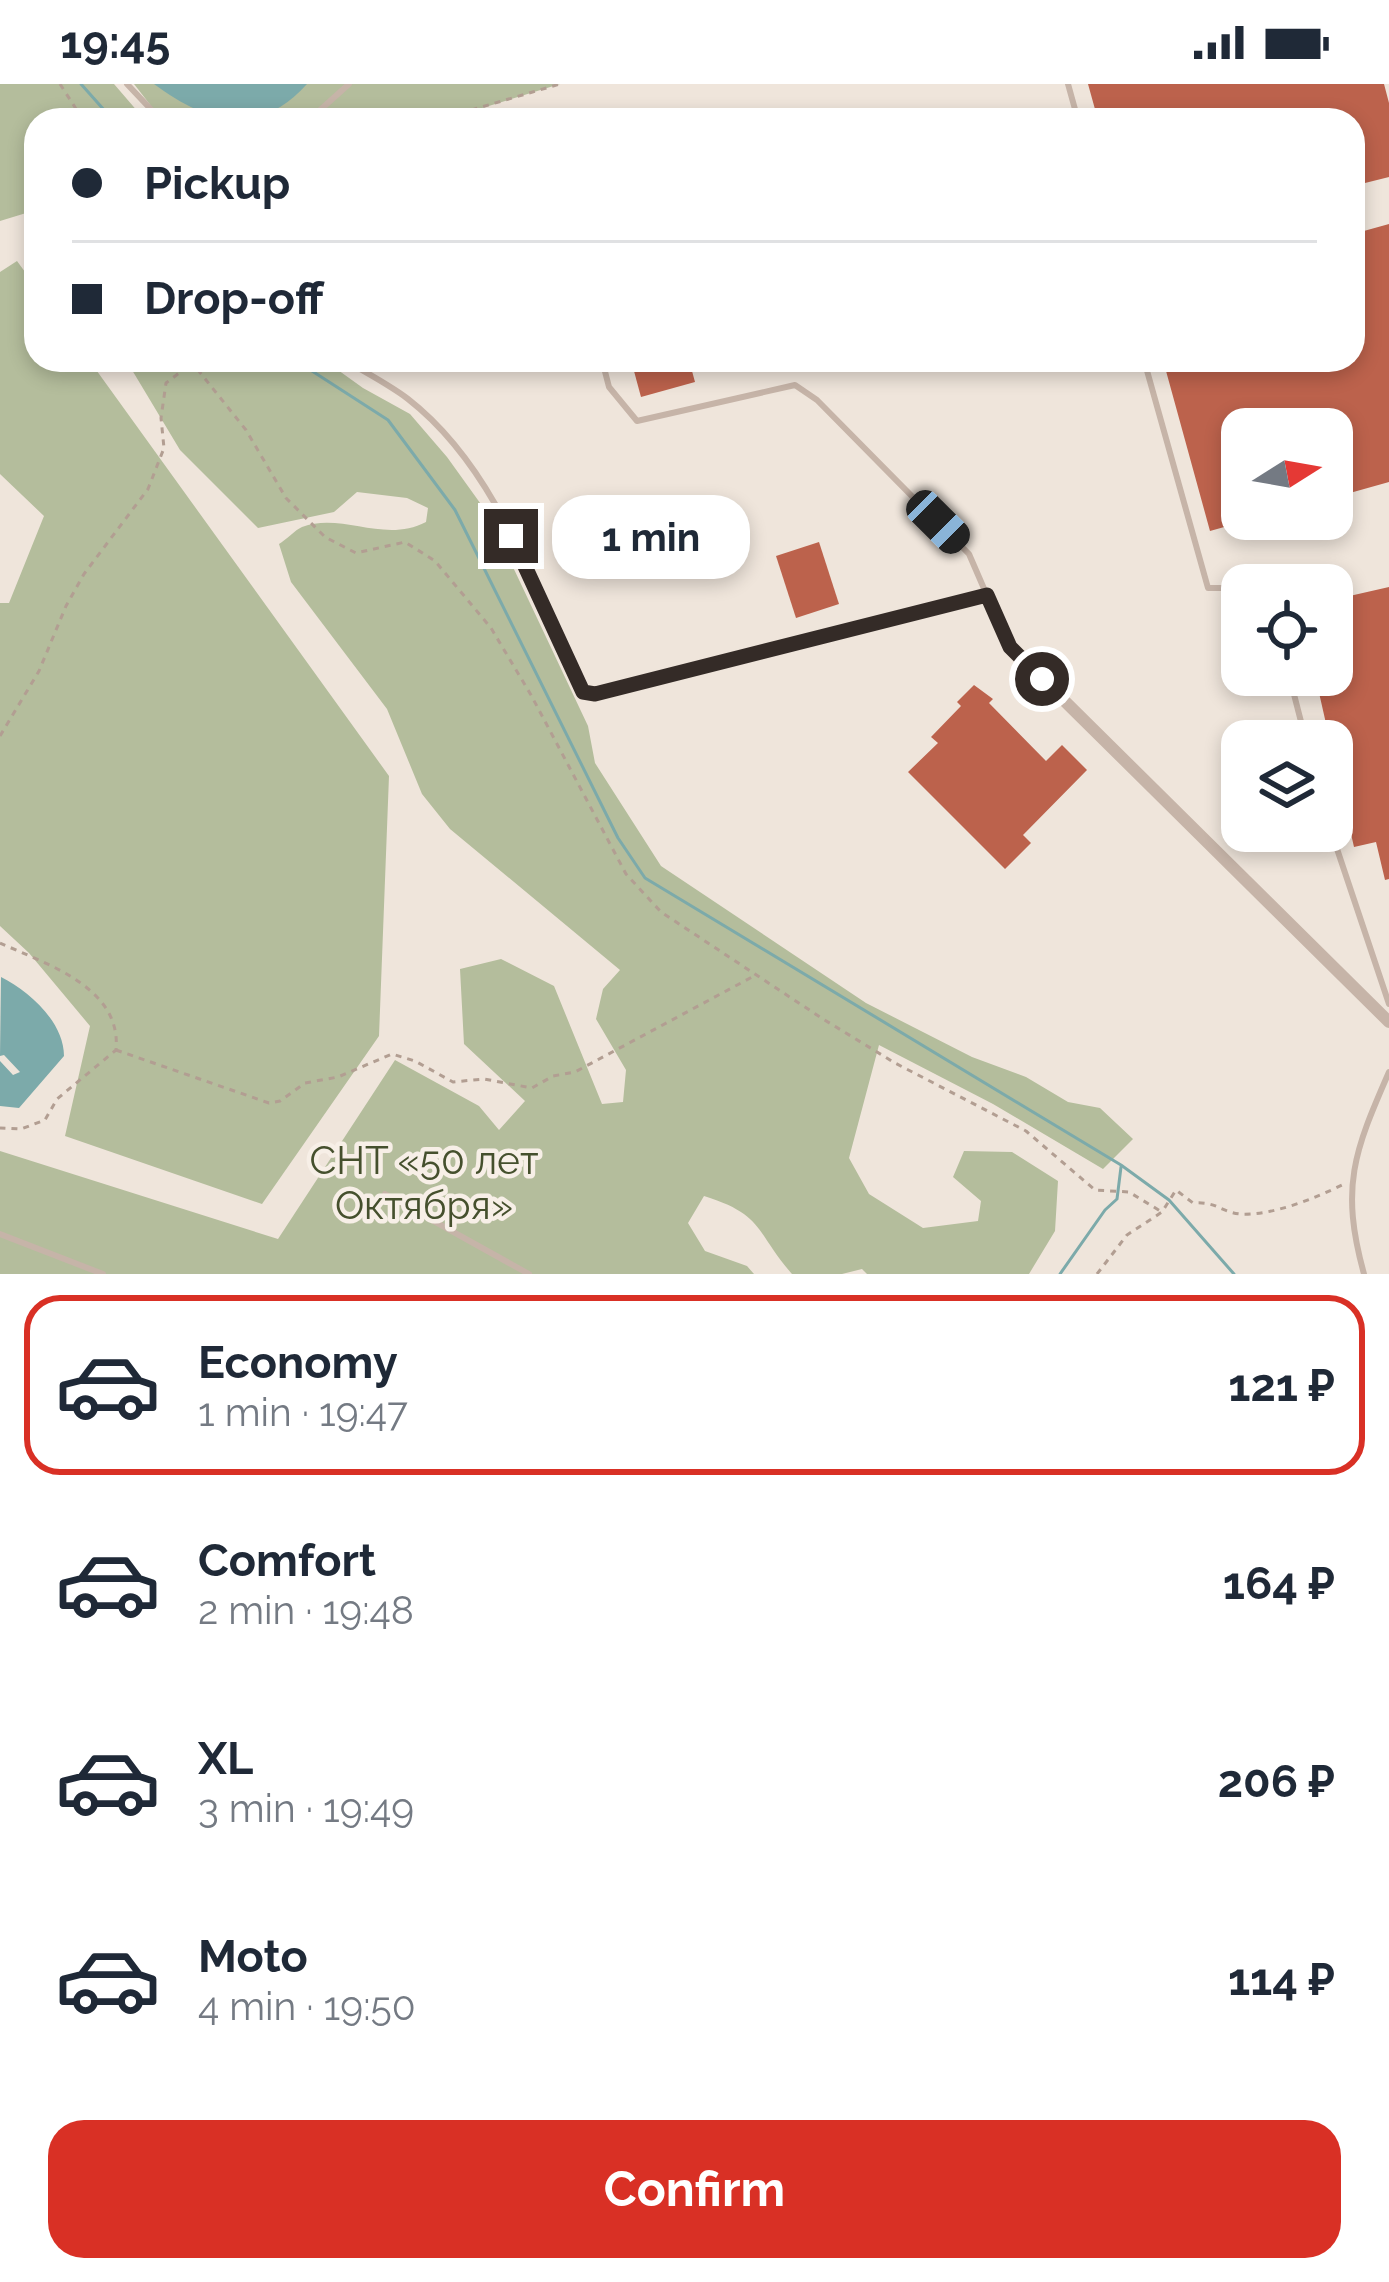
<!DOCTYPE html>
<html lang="en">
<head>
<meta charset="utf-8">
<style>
  :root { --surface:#fff; --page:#f2f2f3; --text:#1f2937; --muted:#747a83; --line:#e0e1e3; --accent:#d93025 }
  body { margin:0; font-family:Raleway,sans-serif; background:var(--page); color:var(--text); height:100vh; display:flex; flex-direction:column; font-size:45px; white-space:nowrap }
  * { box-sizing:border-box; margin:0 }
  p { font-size:39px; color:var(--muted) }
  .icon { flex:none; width:66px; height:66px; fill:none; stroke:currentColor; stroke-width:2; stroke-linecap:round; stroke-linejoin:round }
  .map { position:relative; height:1190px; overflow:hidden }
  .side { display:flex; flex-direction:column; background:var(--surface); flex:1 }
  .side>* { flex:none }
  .top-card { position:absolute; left:24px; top:24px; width:1341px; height:264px; border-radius:36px; box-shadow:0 6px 18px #0003; display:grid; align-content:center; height:264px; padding:0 48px; background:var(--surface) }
  .needle { width:78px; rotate:79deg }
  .fabs { position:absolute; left:1221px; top:324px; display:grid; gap:24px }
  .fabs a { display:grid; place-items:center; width:132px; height:132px; border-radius:24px; background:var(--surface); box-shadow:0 6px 18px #0003; font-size:60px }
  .end { position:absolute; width:54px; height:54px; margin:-27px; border:15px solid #342b27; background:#fff; box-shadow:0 0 0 6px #fff }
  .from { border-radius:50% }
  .bubble { position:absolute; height:84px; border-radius:36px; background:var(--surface); box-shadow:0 6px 18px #0003; font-size:39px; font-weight:700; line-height:84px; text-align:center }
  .car { position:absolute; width:36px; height:72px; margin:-36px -18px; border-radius:15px; box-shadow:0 0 9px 3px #0007; background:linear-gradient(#222 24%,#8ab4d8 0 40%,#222 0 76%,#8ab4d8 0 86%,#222 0) }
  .top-card b { display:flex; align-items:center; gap:42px; height:114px; font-size:45px }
  .top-card b+b { border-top:3px solid var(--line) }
  .top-card i { width:30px; height:30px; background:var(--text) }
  ul { padding:21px 0 0; list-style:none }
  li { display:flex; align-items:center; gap:36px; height:180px; margin:0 24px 18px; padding:0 24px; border:6px solid transparent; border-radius:36px }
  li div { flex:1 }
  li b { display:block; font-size:45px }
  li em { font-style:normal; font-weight:700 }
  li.current { border-color:var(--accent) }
  li>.icon { width:108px; height:108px; stroke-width:1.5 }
  .primary-button { display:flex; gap:24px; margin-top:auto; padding:24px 48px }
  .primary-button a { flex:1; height:138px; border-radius:36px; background:var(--accent); color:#fff; font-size:48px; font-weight:700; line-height:138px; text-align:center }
  .status { display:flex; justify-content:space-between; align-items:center; height:84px; padding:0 60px; background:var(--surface); direction:ltr }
  .status svg { height:33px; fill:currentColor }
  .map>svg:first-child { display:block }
  .green { fill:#b4bd9c }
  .water { fill:#7caaaa }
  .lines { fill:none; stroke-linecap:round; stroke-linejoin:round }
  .stream { stroke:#7caaaa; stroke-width:3 }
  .building { fill:#bc624c }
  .path { stroke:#b29e92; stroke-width:3; stroke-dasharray:6 6; stroke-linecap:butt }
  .lane { stroke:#c6b4a8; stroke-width:6 }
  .street { stroke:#c6b4a8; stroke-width:12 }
  .route { stroke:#342b27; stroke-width:15 }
  .labels { text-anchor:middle; stroke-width:9; stroke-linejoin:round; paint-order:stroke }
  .park-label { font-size:39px; fill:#45502d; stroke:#f7efe7 }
</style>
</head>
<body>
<div class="status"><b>19:45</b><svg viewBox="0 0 49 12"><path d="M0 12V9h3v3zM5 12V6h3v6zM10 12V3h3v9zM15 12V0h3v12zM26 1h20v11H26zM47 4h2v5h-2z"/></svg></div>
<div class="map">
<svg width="1389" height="1190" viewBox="0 0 1389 1190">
  <rect width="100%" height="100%" fill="#efe5db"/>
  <g class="green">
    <path d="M 0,0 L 114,0 L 145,36 L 36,36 L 36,126 L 0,137 Z"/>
    <path d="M 134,0 L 560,0 L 443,36 L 162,36 Z"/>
    <path d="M 17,177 L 36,203 L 36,276 L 89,276 L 389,692 L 379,952 L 262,1120 L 65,1052 L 90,942 L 29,869 L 0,842 L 0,519 L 9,519 L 44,432 L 0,390 L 0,188 Z"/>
    <path d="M 126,276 L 324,276 L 363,304 L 410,330 L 447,373 L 488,430 L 588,642 L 595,679 L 661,782 L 866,919 L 972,973 L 1026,993 L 1068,1018 L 1100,1024 L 1133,1055 L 1103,1085 L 993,1020 L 879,961 L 849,1074 L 869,1110 L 923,1144 L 978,1137 L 981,1117 L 953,1093 L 964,1067 L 1012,1068 L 1058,1097 L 1055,1147 L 1029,1190 L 867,1190 L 862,1185 L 842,1190 L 792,1190 C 755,1148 765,1131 704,1112 L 688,1139 L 705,1167 L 747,1182 L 754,1190 L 0,1190 L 0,1067 L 278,1155 L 395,976 L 479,1022 L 499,1046 L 525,1017 L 464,960 L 460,885 L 501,875 L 554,902 L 602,1020 L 623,1018 L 626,986 L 596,935 L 603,905 L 620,886 L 450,745 L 422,710 L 387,625 L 291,498 L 279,460 C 286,456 295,446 302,443 C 342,428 384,460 426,438 L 428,424 L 407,414 L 357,408 L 334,428 L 258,444 L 180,366 Z"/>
  </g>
  <g class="water">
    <path d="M 154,0 L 307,0 C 259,54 206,39 154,0 Z"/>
    <path d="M 1,893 C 29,907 64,938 64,972 L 19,1024 L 0,1022 L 0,977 L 13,991 L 20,988 L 4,971 L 0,972 Z"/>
  </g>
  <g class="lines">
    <g class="stream">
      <path d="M 81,0 L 113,36"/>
      <path d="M 295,276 L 388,336 L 455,426 L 618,754 L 645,794 L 1121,1081 L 1169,1116 L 1234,1190"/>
      <path d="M 1060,1190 L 1105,1126 L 1117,1115 L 1121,1083"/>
    </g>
  </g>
  <g class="building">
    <path d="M 1088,0 L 1384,0 L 1389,19 L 1389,93 L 1353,102 L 1353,36 L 1098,36 Z"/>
    <path d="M 1389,140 L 1389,398 L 1332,414 L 1332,345 L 1242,345 L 1242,438 L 1210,447 L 1163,276 L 1353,276 L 1353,150 Z"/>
    <path d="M 631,276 L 689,276 L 695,298 L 641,313 Z"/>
    <path d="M 819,458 L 839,520 L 796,534 L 776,472 Z"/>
    <path d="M 1389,503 L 1389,795 L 1385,796 L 1376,758 L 1354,763 L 1315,591 L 1332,591 L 1332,516 Z"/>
    <path d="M 974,601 L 993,615 L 989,619 L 1046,677 L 1062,661 L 1087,686 L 1023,751 L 1031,759 L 1005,785 L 908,688 L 938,659 L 931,653 L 961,622 L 957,618 Z"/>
  </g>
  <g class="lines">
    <g class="path">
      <path d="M 60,0 L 80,31 L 98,36"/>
      <path d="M 437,36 L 560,0"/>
      <path d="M 190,276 L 246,346 L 286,414 L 325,453 L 356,469 L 405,458 L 435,477 L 491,544 L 531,611 L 626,790 L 661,828 L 823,935 L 895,979 L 1026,1047 L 1095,1106 L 1129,1108 L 1162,1128"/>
      <path d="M 0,652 L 39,587 L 66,522 L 84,490 L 148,405 L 164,364 L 161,334 L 166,299 L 191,280"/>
      <path d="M 0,859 C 46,880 122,903 116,966 L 57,1015 L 45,1036 L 21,1045 L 0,1044"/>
      <path d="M 116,966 L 269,1019 L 280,1017 L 305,999 L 338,993 L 392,970 L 415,977 L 453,998 L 484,995 L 532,1004 L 553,992 L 575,988 L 754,892"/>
      <path d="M 1097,1190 L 1127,1151 L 1162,1128 L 1176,1106 L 1193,1119 C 1216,1117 1221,1128 1240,1130 C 1272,1132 1316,1114 1344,1100"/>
    </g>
    <g class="lane">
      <path d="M 127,0 L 161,36"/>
      <path d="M 1068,0 L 1078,36"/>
      <path d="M 309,36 L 349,0"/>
      <path d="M 344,276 C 365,288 388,300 408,315 C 498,385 536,508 582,608 L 595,610 L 987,511"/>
      <path d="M 602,276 L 609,303 L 637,337 L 795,301 L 817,316 L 969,470 L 1008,560"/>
      <path d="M 1144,276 L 1208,504 L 1242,504"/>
      <path d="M 1289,591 L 1306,657"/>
      <path d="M 1331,747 L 1389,920"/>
      <path d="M 385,1110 L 529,1190"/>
      <path d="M 0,1150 L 103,1190"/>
      <path d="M 1364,1190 C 1340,1103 1354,1068 1389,988"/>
    </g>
    <path class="street" d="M 1010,563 L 1389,938"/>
  </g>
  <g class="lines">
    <path class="route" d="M 511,452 L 583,608 L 595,610 L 987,511 L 1010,563 L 1042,595"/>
  </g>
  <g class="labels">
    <g class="park-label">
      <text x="424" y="1090">СНТ «50 лет<tspan x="424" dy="45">Октября»</tspan></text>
    </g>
  </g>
</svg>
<div class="fabs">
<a><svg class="needle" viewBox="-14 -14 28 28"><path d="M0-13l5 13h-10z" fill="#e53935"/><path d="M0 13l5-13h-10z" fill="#747a83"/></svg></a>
<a><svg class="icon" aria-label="locate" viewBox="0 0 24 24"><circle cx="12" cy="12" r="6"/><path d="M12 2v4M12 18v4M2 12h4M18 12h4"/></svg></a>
<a><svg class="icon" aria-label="layers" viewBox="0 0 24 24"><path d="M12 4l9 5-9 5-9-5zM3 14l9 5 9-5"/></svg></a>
</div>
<i class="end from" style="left:1042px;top:595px"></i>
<i class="end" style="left:511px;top:452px"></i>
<div class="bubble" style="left:552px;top:411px;width:198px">1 min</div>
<i class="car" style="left:938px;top:438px;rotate:135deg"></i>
<div class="top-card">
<b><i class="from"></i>Pickup</b>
<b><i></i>Drop-off</b>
</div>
</div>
<section class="side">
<ul>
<li class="current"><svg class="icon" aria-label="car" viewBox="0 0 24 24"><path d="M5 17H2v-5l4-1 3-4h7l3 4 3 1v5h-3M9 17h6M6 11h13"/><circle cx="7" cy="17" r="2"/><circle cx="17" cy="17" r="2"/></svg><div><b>Economy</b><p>1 min · 19:47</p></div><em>121 ₽</em></li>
<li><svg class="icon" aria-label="car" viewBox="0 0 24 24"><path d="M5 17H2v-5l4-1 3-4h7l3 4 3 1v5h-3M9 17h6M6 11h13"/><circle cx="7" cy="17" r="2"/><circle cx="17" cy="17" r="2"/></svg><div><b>Comfort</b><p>2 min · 19:48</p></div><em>164 ₽</em></li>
<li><svg class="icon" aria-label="car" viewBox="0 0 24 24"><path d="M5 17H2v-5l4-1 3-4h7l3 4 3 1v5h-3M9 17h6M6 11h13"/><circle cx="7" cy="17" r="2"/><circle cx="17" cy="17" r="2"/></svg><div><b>XL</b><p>3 min · 19:49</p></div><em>206 ₽</em></li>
<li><svg class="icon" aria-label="car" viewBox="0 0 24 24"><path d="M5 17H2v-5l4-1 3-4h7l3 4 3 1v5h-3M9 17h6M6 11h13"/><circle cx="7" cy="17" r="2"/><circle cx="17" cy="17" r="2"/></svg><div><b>Moto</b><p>4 min · 19:50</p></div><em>114 ₽</em></li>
</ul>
<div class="primary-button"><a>Confirm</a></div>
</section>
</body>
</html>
